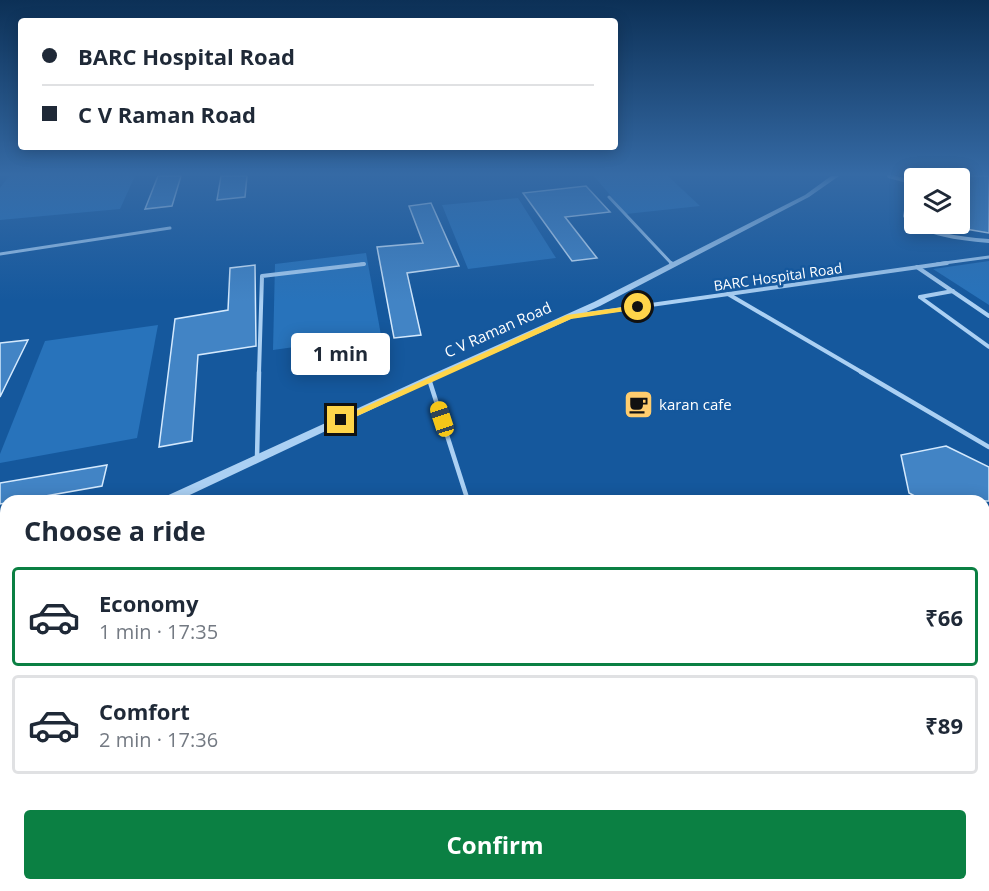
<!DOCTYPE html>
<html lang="en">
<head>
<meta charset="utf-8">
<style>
  :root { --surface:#fff; --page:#f2f2f3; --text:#1f2937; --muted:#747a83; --line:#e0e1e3; --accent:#0b8043 }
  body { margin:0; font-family:"Open Sans",sans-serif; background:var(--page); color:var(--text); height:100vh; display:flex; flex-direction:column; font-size:22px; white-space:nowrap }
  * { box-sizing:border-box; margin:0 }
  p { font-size:20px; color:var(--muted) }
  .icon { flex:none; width:33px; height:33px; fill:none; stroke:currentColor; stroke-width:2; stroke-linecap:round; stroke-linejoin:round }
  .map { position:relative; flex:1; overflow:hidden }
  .panel { position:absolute; left:0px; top:495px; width:990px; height:396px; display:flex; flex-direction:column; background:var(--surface); border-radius:18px 18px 0 0; box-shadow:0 3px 15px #0003 }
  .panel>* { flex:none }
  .top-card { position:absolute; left:18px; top:18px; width:600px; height:132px; border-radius:6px; box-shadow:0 3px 15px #0003; display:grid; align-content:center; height:132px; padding:0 24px; background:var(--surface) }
  .fabs { position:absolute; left:904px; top:168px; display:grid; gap:12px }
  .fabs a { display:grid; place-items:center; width:66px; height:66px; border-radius:6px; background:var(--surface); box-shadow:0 3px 15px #0003; font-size:30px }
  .end { position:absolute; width:27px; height:27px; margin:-14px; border:8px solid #ffd54a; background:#111; box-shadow:0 0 0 3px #111 }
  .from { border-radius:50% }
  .bubble { position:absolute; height:42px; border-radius:6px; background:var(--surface); box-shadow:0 3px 15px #0003; font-size:20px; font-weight:700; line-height:42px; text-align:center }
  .car { position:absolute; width:18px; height:36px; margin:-18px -9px; border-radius:8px; box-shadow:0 0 4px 2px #0007; background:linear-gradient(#f5c518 24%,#345 0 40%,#f5c518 0 76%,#345 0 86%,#f5c518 0) }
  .top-card b { display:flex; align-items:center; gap:21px; height:57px; font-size:22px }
  .top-card b+b { border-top:2px solid var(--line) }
  .top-card i { width:15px; height:15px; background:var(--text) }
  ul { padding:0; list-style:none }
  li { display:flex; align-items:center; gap:18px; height:99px; margin:0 12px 9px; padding:0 12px; border:3px solid var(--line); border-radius:6px }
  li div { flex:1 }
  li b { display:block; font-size:22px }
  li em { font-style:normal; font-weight:700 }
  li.selected { border-color:var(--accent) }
  li>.icon { width:54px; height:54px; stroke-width:1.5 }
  h2 { padding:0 24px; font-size:27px; line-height:72px }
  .primary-button { display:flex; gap:12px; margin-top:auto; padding:12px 24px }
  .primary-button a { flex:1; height:69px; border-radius:6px; background:var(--accent); color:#fff; font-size:24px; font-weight:700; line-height:69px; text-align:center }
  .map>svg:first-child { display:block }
  .green { fill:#2873bb }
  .building { fill:#4284c5; stroke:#d4e9fd; stroke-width:1.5 }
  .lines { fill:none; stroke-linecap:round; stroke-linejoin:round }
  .service-far2 { stroke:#abd0f3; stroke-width:3 }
  .service-far1 { stroke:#abd0f3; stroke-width:4 }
  .service { stroke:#abd0f3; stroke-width:4.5 }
  .minor { stroke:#abd0f3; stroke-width:4 }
  .tertiary { fill:#abd0f3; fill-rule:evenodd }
  .route { fill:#ffd54a }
  .labels { text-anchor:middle; stroke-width:5; stroke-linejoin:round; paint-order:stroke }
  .far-street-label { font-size:14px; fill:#fff; stroke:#15589d }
  .street-label { font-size:15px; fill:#fff; stroke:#15589d }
  .poi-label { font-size:15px; fill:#fff; stroke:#15589d; text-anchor:start }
</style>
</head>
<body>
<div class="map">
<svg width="989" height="891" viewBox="0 0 989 891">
  <rect width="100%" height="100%" fill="#15589d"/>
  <g class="green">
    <path d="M 9,176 L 135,176 L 120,209 L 0,220 L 0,188 Z"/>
    <path d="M 594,176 L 668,176 L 700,206 L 626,214 Z"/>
    <path d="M 518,198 L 556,258 L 468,269 L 442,205 Z"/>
    <path d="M 366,253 L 381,335 L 273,350 L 275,264 Z"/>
    <path d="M 989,261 L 989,305 L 933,269 Z"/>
    <path d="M 158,325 L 137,438 L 0,463 L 0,454 L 45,341 Z"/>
  </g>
  <g class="building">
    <path d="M 158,176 L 181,176 L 172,206 L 145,209 Z"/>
    <path d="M 221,176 L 247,176 L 245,197 L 217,200 Z"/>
    <path d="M 963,176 L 989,176 L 989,233 L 960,228 L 960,181 L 963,181 Z"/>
    <path d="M 586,186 L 610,212 L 565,217 L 597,258 L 572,261 L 523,193 Z"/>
    <path d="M 431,203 L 459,266 L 407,273 L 421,335 L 394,338 L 377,247 L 423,243 L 409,206 Z"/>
    <path d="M 255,265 L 256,346 L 198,355 L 192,441 L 159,447 L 175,319 L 228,310 L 230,268 Z"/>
    <path d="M 28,340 L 0,397 L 0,343 Z"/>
    <path d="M 946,446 L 989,467 L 989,501 L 924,501 L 909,493 L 901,455 Z"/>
    <path d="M 107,465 L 102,486 L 0,504 L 0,483 Z"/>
  </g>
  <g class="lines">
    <g class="service-far2">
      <path d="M 609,197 L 672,264"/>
      <path d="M 0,254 L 170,228"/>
      <path d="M 361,264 L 364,264"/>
      <path d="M 937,264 L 989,257"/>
    </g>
    <g class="service-far1">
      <path d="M 671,263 L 673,265"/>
      <path d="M 917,267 L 989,316"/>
      <path d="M 728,294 L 863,373"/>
      <path d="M 920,297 L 989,347"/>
      <path d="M 920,297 L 953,291"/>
      <path d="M 573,316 L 947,263"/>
      <path d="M 259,373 L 262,276 L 364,264"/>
    </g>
    <g class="service">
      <path d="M 861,372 L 989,447"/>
      <path d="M 429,379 L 468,501"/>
      <path d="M 257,458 L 259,372"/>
    </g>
    <path class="minor" d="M 889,176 L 911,182 L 905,216 C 925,235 962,239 989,241"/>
    <g class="tertiary">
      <path d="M 831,176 L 839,176 L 809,197 L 600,306 L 432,381 L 177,501 L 160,501 L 162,498 L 426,377 L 594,302 L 805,195 Z"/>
      <path d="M 6,570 L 6,581 L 0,583 L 0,572 Z"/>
    </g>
  </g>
  <linearGradient id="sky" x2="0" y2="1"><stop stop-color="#0c3056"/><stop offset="0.58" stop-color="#356aa5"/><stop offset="1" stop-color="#356aa5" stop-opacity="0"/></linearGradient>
  <rect width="989" height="301" fill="url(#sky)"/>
  <path class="route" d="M 638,305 L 641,307 L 640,309 L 571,319 L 344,422 L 336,420 L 567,315 Z"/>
  <defs>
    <symbol id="cafe-square" viewBox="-11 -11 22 22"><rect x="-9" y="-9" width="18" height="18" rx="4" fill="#ffcd6e" stroke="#15589d"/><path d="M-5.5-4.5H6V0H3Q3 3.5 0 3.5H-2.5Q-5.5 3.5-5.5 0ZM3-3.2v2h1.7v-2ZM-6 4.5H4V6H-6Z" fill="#111"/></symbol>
  </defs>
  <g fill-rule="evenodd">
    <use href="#cafe-square" x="622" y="388" width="33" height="33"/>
  </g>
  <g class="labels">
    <g class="far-street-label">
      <text transform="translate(778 277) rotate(-8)" y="5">BARC Hospital Road</text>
    </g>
    <g class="street-label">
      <text transform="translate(498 330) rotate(-24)" y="5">C V Raman Road</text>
    </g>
    <g class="poi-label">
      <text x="659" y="410">karan cafe</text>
    </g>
  </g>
</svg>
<div class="fabs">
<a><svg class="icon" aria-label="layers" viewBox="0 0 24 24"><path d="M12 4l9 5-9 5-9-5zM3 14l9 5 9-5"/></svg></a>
</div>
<i class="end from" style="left:638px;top:307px"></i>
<i class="end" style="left:341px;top:420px"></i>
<div class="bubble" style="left:291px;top:333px;width:99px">1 min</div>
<i class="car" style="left:442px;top:419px;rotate:342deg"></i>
<div class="top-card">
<b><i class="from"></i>BARC Hospital Road</b>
<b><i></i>C V Raman Road</b>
</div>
<section class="panel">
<h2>Choose a ride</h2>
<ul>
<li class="selected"><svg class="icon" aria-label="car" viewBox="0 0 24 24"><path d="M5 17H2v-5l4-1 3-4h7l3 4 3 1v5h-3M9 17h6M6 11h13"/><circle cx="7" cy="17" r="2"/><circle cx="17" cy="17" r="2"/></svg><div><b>Economy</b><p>1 min · 17:35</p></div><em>₹66</em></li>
<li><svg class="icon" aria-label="car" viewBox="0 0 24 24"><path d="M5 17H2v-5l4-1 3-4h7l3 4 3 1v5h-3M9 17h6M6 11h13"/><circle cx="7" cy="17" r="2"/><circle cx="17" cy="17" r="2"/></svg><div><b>Comfort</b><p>2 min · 17:36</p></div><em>₹89</em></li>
</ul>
<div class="primary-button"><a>Confirm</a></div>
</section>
</div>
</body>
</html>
